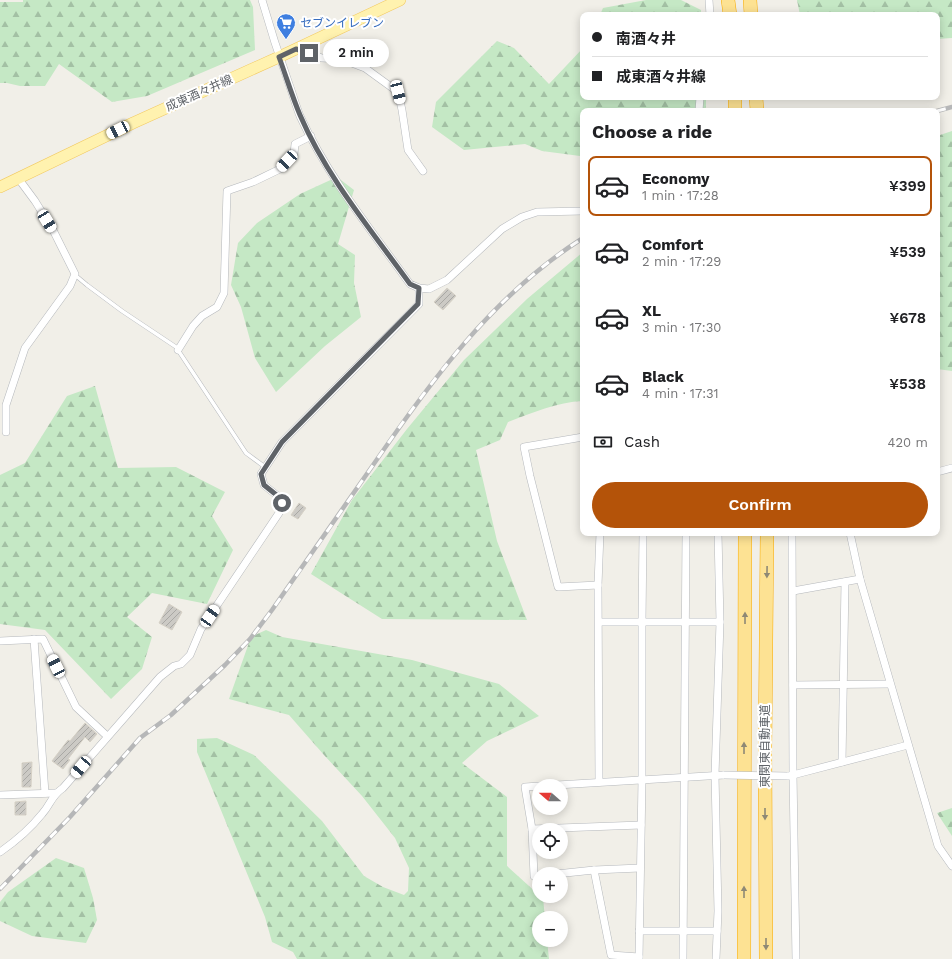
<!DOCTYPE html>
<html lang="en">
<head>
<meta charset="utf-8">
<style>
  :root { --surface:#fff; --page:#f6f6f6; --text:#202124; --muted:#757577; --line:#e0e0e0; --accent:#b45309 }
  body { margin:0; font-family:"Work Sans","Noto Sans JP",sans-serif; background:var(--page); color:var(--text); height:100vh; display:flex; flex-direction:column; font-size:15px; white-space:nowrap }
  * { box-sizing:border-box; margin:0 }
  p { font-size:13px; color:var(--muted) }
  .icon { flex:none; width:22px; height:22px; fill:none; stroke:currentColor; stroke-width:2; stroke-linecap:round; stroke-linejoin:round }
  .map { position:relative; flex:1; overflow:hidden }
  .drawer { position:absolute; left:580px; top:108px; width:360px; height:428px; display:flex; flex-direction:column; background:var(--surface); border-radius:8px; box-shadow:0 2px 10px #0003 }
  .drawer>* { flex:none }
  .guide { position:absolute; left:580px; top:12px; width:360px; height:88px; border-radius:8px; box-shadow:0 2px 10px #0003; display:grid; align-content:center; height:88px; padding:0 12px; background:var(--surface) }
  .needle { width:26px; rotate:290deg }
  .buttons { position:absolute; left:532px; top:779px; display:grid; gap:8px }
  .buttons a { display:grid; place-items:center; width:36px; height:36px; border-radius:50%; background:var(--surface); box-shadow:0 2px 10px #0003; font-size:20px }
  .end { position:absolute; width:18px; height:18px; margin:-9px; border:5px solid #5f6368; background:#fff; box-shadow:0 0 0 2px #fff }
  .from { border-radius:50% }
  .bubble { position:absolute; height:28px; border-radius:14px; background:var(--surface); box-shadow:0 2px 10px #0003; font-size:13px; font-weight:600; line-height:28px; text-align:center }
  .car { position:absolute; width:12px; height:24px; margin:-12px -6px; border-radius:5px; box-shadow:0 0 3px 1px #0007; background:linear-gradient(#fff 24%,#345 0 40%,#fff 0 76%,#345 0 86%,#fff 0) }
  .guide b { display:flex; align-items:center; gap:14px; height:38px; font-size:15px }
  .guide b+b { border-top:1px solid var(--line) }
  .guide i { width:10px; height:10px; background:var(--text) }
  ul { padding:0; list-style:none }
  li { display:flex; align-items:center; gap:12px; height:60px; margin:0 8px 6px; padding:0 4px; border:2px solid transparent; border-radius:8px }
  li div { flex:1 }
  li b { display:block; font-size:15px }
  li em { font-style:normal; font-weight:600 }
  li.current { border-color:var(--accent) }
  li>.icon { width:36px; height:36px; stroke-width:1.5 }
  h2 { padding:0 12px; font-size:18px; line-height:48px }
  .pay { display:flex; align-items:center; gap:10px; height:44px; padding:0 12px; font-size:15px }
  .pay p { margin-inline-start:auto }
  .cta { display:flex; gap:8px; margin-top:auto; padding:8px 12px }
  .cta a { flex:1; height:46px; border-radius:24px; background:var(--accent); color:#fff; font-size:16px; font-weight:600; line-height:46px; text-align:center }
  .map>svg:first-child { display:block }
  .forest { fill:url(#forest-firs) }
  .building { fill:url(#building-hatch); stroke:#d6d1c6 }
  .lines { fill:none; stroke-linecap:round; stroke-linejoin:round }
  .service-casing { stroke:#b5b8bc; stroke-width:4.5 }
  .minor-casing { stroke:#b5b8bc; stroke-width:8 }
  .primary-casing { stroke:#f2c960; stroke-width:12 }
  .motorway-casing { stroke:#f9ab00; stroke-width:14 }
  .service { stroke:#fff; stroke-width:3.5 }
  .minor { stroke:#fff; stroke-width:7 }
  .primary { stroke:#fff2af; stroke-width:11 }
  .motorway { stroke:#fde293; stroke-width:13 }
  .rail-casing { stroke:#b6b7b8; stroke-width:4.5 }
  .rail { stroke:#fff; stroke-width:3; stroke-dasharray:9; stroke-linecap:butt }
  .minor-bridge-casing { stroke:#b5b8bc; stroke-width:8; stroke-linecap:butt }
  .minor-bridge { stroke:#fff; stroke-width:7 }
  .oneway { fill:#8e8975 }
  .route { stroke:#5f6368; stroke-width:5 }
  .labels { text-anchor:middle; stroke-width:4; stroke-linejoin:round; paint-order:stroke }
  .shop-label { font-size:12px; fill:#366cbe; stroke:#fff; text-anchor:start }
  .street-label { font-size:12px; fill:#5f6368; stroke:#fff }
</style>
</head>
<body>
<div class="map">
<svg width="952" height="959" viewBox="0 0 952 959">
  <defs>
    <pattern id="forest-firs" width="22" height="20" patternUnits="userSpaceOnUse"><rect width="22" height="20" fill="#c5e8c5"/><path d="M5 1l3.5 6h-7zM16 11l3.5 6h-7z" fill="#a3c0a4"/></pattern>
    <pattern id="building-hatch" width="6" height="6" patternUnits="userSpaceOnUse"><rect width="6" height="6" fill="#cccac5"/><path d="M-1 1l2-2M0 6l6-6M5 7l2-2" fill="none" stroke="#a9a8a4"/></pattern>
  </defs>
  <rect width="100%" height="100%" fill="#f1efe8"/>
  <g class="forest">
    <path d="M 23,0 L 250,0 L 253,7 L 255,50 L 147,96 L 112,102 L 59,64 L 45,86 L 20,86 L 7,83 L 0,83 L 0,2 L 23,2 Z"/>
    <path d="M 646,0 L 681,0 L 701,10 L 701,15 L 600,15 L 603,8 Z"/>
    <path d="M 797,0 L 952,0 L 952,38 L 937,39 L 937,15 L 800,15 Z"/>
    <path d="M 497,41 L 514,48 L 549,84 L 583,48 L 583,97 L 706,97 L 706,111 L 583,111 L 583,159 L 580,156 L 542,151 L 525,144 L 464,150 L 432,127 L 436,102 Z"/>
    <path d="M 952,131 L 952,371 L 937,369 L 937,136 Z"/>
    <path d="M 337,177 L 354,190 L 338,244 L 355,255 L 354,283 L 361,317 L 325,346 L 276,392 L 255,358 L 241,307 L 231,285 L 238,243 L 257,223 L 300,194 Z"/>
    <path d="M 583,252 L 583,401 C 557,402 532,413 508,422 L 500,440 L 476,450 L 497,541 L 527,620 L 382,619 L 311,574 L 352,500 L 407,429 L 464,360 L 527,299 Z"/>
    <path d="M 95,386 L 118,468 L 176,467 L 225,492 L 212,516 L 233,550 L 207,604 L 152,593 L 127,617 L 152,637 L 142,669 L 111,699 L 45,630 L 0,624 L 0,475 L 25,463 L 67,396 Z"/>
    <path d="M 266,630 L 282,637 L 412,660 L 499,684 L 539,716 L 487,741 L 462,763 L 507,797 L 507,866 L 539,895 L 539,896 L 543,898 L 545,918 L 539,918 L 539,940 L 547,940 L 549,959 L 297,959 L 293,952 L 272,942 L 265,917 L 197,752 L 197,739 L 217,738 L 254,755 L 322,821 L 364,876 L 383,887 L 404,895 L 408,891 L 409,868 L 395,838 L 362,796 L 324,755 L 289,715 L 229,699 L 251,637 Z"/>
    <path d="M 952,808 L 952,836 L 937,813 Z"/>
    <path d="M 56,858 L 84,868 L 93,898 L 97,920 L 86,943 L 32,936 L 0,921 L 0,902 L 8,892 Z"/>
  </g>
  <g class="building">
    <path d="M 447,288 L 456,296 L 443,310 L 434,302 Z"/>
    <path d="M 299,503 L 306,508 L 298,519 L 291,515 Z"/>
    <path d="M 169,604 L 182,612 L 172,630 L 159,623 Z"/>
    <path d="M 85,723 L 97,734 L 90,742 L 85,737 L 68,759 L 70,760 L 63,769 L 52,761 L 68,740 L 70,741 Z"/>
    <path d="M 32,762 L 31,787 L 22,787 L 22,763 Z"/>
    <path d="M 26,801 L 26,815 L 15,815 L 15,802 Z"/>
  </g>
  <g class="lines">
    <defs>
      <path id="service" d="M 75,275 L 87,285 L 122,311 L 176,347 L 246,453 L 265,467"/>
      <g id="minor">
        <path d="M 262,0 C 270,28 279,56 289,84 C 293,95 296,106 300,116 C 328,177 371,230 410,284 L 419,288 L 429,289 L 447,280 L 502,229 L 522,217 L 537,212 L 583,211"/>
        <path d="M 709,0 L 710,15"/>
        <path d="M 296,49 L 322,58 L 341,59 L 365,68 L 398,92 L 402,110 L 408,150 L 423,171"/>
        <path d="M 699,111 L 700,97"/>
        <path d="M 178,350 L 193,326 L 202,316 L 217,307 L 224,293 L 227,191 L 253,182 L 280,169 L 294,154 L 295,144 L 311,136"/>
        <path d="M 6,432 L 6,405 L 25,348 L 70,286 L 75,274 L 53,230 L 35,201 L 18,178"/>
        <path d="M 583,437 L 524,447 L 530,476 L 558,587 L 598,585"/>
        <path d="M 937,472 L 952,468"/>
        <path d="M 792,533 L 793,774 L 796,959"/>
        <path d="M 850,533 L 860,579 L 938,846 L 952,866"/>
        <path d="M 793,591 L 860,579"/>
        <path d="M 599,622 L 720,622"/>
        <path d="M 34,639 L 45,793"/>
        <path d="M 0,641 L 43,639 L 76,707 L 107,736"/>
        <path d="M 793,685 L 890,684"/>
        <path d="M 842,762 L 845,582"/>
        <path d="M 789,776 L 908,745"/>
        <path d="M 599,782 L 598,585 L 600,533"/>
        <path d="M 539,786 L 525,787 L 532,829 L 534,876 L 539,876"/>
        <path d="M 540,786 L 724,775"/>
        <path d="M 0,795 L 56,793"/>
        <path d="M 532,829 L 641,825"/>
        <path d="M 0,852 C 16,841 30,829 42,814 C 51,804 51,796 63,788 L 160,677 L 174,666 L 181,664 L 190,655 L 201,629 L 279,513 L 282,503 L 279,497 L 264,485 L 261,474 L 282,442 L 419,304 L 419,288"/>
        <path d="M 594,870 L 611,955 L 639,957"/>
        <path d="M 556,874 L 594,870 L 640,868"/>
        <path d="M 639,931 L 717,931"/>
        <path d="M 639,959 L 642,779 L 642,622 L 643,533"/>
        <path d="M 683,959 L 686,533"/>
        <path d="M 716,959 L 718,911 L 715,775 L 720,622 L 718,533"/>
      </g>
      <path id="primary" d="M 0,187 L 133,123 L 279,57 L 400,0"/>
      <g id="motorway">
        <path d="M 728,0 L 730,15"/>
        <path d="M 750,0 L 751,15"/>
        <path d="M 735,97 L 735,111"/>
        <path d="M 756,97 L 757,111"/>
        <path d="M 744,959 L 745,533"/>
        <path d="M 766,959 L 765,750 L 767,533"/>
      </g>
    </defs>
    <use href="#service" class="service-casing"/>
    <use href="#minor" class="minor-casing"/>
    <use href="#primary" class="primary-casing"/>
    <use href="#motorway" class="motorway-casing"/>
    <use href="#service" class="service"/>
    <use href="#minor" class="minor"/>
    <use href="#primary" class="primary"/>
    <use href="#motorway" class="motorway"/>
    <defs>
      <g id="rail">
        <path d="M 937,111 L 952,107"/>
        <path d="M 0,889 L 70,817 L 140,738 L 171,715 L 225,665 L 250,639 L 272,610 C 305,563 338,516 371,468 C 430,382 493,295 583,238"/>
      </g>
    </defs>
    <use href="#rail" class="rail-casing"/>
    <use href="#rail" class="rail"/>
    <defs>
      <path id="minor-bridge" d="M 724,775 L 787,776"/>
    </defs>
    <use href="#minor-bridge" class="minor-bridge-casing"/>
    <use href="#minor-bridge" class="minor-bridge"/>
  </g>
  <defs><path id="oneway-solid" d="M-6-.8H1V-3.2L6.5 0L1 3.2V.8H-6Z"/></defs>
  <g class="oneway">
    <use href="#oneway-solid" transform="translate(767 572) rotate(91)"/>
    <use href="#oneway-solid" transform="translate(745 618) rotate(-90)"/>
    <use href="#oneway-solid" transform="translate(744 748) rotate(-90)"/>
    <use href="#oneway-solid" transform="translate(765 814) rotate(90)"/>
    <use href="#oneway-solid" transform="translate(744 892) rotate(-90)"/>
    <use href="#oneway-solid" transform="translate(766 944) rotate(90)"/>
  </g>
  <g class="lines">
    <path class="route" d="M 282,503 L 279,497 L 264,485 L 261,474 L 282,442 L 418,304 L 419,288 L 410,284 C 371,230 326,176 300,115 C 292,96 286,76 279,57 L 296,49 L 309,53"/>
  </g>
  <defs>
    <symbol id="supermarket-pin" viewBox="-11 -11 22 30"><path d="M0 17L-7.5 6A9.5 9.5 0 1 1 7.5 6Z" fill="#3f7fe0" stroke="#fff"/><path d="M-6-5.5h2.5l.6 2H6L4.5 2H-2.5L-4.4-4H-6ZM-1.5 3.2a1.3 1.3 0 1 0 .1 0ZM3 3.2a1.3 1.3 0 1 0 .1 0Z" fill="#fff"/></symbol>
  </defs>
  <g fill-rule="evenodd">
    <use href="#supermarket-pin" x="275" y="12" width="22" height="30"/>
  </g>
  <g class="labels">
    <g class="shop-label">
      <text x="300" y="27">セブンイレブン</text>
    </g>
    <g class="street-label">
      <text transform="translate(199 93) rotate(-24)" y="4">成東酒々井線</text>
      <text transform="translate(765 746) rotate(-90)" y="4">東関東自動車道</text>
    </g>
  </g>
</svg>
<div class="buttons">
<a><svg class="needle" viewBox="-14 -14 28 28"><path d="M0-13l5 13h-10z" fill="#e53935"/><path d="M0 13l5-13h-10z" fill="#757577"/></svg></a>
<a><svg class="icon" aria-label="locate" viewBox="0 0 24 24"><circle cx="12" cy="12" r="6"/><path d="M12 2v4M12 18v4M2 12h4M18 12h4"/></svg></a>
<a>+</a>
<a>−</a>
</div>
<i class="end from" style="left:282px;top:503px"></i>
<i class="end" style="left:309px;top:53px"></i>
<div class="bubble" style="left:323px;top:39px;width:66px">2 min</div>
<i class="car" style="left:398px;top:92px;rotate:166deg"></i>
<i class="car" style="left:118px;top:130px;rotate:244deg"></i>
<i class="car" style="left:287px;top:161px;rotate:223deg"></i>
<i class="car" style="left:47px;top:221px;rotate:149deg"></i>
<i class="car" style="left:210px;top:616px;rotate:34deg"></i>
<i class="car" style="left:56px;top:666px;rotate:334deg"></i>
<i class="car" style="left:81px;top:767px;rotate:220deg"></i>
<div class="guide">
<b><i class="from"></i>南酒々井</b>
<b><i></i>成東酒々井線</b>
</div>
<section class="drawer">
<h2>Choose a ride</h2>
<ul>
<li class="current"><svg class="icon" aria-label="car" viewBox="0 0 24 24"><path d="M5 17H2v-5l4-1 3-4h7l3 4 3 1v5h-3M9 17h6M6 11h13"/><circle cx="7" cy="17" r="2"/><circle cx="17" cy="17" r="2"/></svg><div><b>Economy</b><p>1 min · 17:28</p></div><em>¥399</em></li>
<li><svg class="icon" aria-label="car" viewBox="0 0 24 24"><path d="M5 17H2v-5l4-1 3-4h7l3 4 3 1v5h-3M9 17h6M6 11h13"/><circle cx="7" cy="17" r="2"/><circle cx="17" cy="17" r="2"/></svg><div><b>Comfort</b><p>2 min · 17:29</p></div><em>¥539</em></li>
<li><svg class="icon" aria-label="car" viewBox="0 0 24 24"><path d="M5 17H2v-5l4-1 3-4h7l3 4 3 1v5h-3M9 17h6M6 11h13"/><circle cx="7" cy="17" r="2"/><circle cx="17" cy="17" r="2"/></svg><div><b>XL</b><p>3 min · 17:30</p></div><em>¥678</em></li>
<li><svg class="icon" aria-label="car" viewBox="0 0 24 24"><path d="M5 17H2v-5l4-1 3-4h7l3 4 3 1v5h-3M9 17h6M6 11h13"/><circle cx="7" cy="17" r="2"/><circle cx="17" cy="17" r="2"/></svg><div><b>Black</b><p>4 min · 17:31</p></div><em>¥538</em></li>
</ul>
<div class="pay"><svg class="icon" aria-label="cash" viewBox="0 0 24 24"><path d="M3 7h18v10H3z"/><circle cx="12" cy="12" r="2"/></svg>Cash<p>420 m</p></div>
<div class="cta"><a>Confirm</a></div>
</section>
</div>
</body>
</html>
